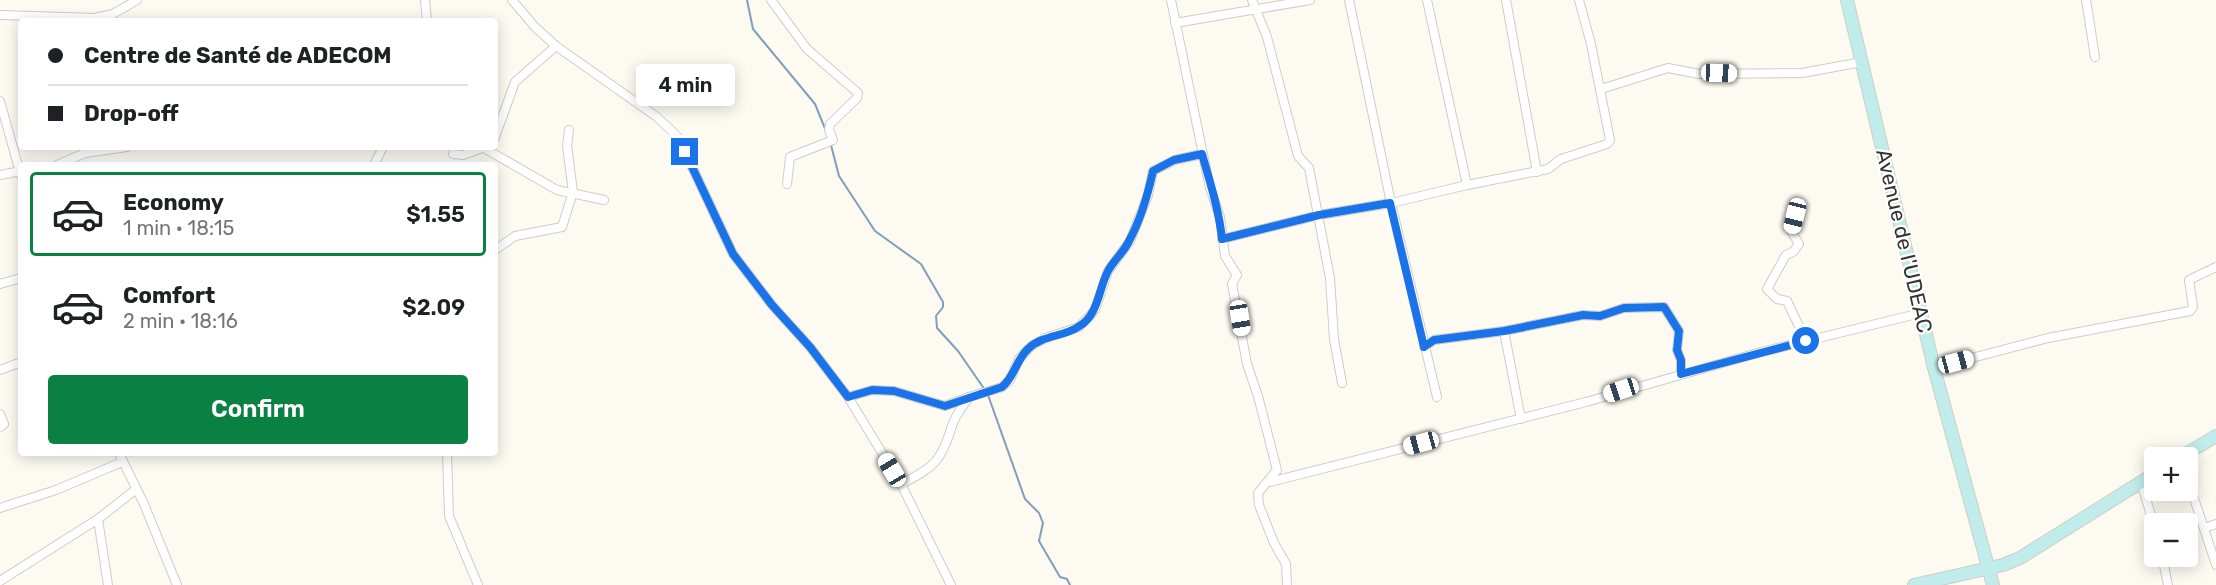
<!DOCTYPE html>
<html lang="en">
<head>
<meta charset="utf-8">
<style>
  :root { --surface:#fff; --page:#f2f2f2; --text:#202124; --muted:#757577; --line:#e0e0e0; --accent:#0b8043 }
  body { margin:0; font-family:Rubik,sans-serif; background:var(--page); color:var(--text); height:100vh; display:flex; flex-direction:column; font-size:22px; white-space:nowrap }
  * { box-sizing:border-box; margin:0 }
  p { font-size:20px; color:var(--muted) }
  .icon { flex:none; width:33px; height:33px; fill:none; stroke:currentColor; stroke-width:2; stroke-linecap:round; stroke-linejoin:round }
  .map { position:relative; flex:1; overflow:hidden }
  .sheet { position:absolute; left:18px; top:162px; width:480px; height:294px; display:flex; flex-direction:column; background:var(--surface); border-radius:6px; box-shadow:0 3px 15px #0003 }
  .sheet>* { flex:none }
  .hud { position:absolute; left:18px; top:18px; width:480px; height:132px; border-radius:6px; box-shadow:0 3px 15px #0003; display:grid; align-content:center; height:132px; padding:0 30px; background:var(--surface) }
  .tools { position:absolute; left:2144px; top:447px; display:grid; gap:12px }
  .tools a { display:grid; place-items:center; width:54px; height:54px; border-radius:6px; background:var(--surface); box-shadow:0 3px 15px #0003; font-size:30px }
  .end { position:absolute; width:27px; height:27px; margin:-14px; border:8px solid #1a73e8; background:#fff; box-shadow:0 0 0 3px #fff }
  .from { border-radius:50% }
  .bubble { position:absolute; height:42px; border-radius:6px; background:var(--surface); box-shadow:0 3px 15px #0003; font-size:20px; font-weight:600; line-height:42px; text-align:center }
  .car { position:absolute; width:18px; height:36px; margin:-18px -9px; border-radius:8px; box-shadow:0 0 4px 2px #0007; background:linear-gradient(#fff 24%,#345 0 40%,#fff 0 76%,#345 0 86%,#fff 0) }
  .hud b { display:flex; align-items:center; gap:21px; height:57px; font-size:22px }
  .hud b+b { border-top:2px solid var(--line) }
  .hud i { width:15px; height:15px; background:var(--text) }
  ul { padding:10px 0 0; list-style:none }
  li { display:flex; align-items:center; gap:18px; height:84px; margin:0 12px 9px; padding:0 18px; border:3px solid transparent; border-radius:6px }
  li div { flex:1 }
  li b { display:block; font-size:22px }
  li em { font-style:normal; font-weight:600 }
  li.current { border-color:var(--accent) }
  li>.icon { width:54px; height:54px; stroke-width:1.5 }
  .primary-button { display:flex; gap:12px; margin-top:auto; padding:12px 30px }
  .primary-button a { flex:1; height:69px; border-radius:6px; background:var(--accent); color:#fff; font-size:24px; font-weight:600; line-height:69px; text-align:center }
  .map>svg:first-child { display:block }
  .lines { fill:none; stroke-linecap:round; stroke-linejoin:round }
  .stream { stroke:#819ebd; stroke-width:2 }
  .street-casing { stroke:#cfcdc5; stroke-width:10 }
  .secondary-casing { stroke:#cfcdc5; stroke-width:14 }
  .street { stroke:#fff; stroke-width:8 }
  .secondary { stroke:#c0edeb; stroke-width:12 }
  .route { stroke:#1a73e8; stroke-width:8 }
  .labels { text-anchor:middle; stroke-width:4.5; stroke-linejoin:round; paint-order:stroke }
  .street-label { font-size:21px; fill:#343330; stroke:#fff }
</style>
</head>
<body>
<div class="map">
<svg width="2216" height="585" viewBox="0 0 2216 585">
  <rect width="100%" height="100%" fill="#fcfaf1"/>
  <g class="lines">
    <g class="stream">
      <path d="M 747,0 L 753,29 L 815,104 L 826,131"/>
      <path d="M 831,145 L 839,176 L 875,231 L 921,264 L 943,302 L 943,307 L 936,316 L 937,328 L 958,351 L 985,390"/>
      <path d="M 988,395 L 1025,499 L 1039,513 L 1043,523 L 1039,541 L 1060,577 L 1067,579 L 1070,585"/>
    </g>
    <defs>
      <g id="street">
        <path d="M 425,0 L 427,21"/>
        <path d="M 512,0 L 535,27 L 556,46 L 657,117 L 678,137 L 733,254 L 772,305 L 810,347 L 848,397 L 901,484 L 951,585"/>
        <path d="M 771,0 L 807,49 L 858,93 L 857,98 L 830,124 L 829,130 L 833,140 L 790,157 L 787,184"/>
        <path d="M 1171,0 L 1210,188 L 1220,217 L 1225,256 L 1237,275 L 1232,284 L 1247,364 L 1258,396 L 1277,470 L 1258,493 L 1259,505 L 1274,543 L 1286,564 L 1287,585"/>
        <path d="M 1252,0 L 1267,37 L 1298,156 L 1309,168 L 1330,278 L 1334,339 L 1342,383"/>
        <path d="M 1349,0 L 1391,203 L 1437,397"/>
        <path d="M 1427,0 L 1467,185"/>
        <path d="M 1506,0 L 1537,172"/>
        <path d="M 2086,0 L 2095,57"/>
        <path d="M 0,15 L 95,18 L 113,14 L 137,0"/>
        <path d="M 1175,23 L 1310,0"/>
        <path d="M 1601,89 L 1668,68 L 1699,74 L 1802,73 L 1862,62"/>
        <path d="M 0,101 L 21,176"/>
        <path d="M 495,137 L 515,82 L 556,46"/>
        <path d="M 484,148 L 557,190 L 604,200"/>
        <path d="M 453,154 L 463,155 L 485,147"/>
        <path d="M 57,165 L 85,153 L 127,147"/>
        <path d="M 374,165 L 383,147"/>
        <path d="M 0,175 L 21,171"/>
        <path d="M 1795,216 L 1791,231 L 1799,244 L 1793,252 L 1786,255 L 1767,289 L 1777,299 L 1787,301 L 1806,341"/>
        <path d="M 1222,239 L 1319,215 L 1391,203 L 1467,185 L 1548,169 L 1561,159 L 1607,144 L 1610,140 L 1591,44 L 1579,0"/>
        <path d="M 495,250 L 515,236 L 562,227 L 573,192 L 567,146 L 569,130"/>
        <path d="M 0,284 L 21,278"/>
        <path d="M 1504,331 L 1521,419"/>
        <path d="M 1424,347 L 1434,340 L 1504,331 L 1583,315 L 1600,316 L 1624,308 L 1664,307 L 1679,331 L 1677,350 L 1681,360 L 1681,374"/>
        <path d="M 1934,368 L 2048,338 L 2190,311 L 2193,307 L 2189,280 L 2216,267"/>
        <path d="M 0,370 L 21,362"/>
        <path d="M 848,397 L 872,390 L 894,391 L 945,406 L 969,397"/>
        <path d="M 0,414 L 4,424 L 0,427"/>
        <path d="M 119,453 L 144,504 L 177,585"/>
        <path d="M 447,453 L 449,516 L 478,585"/>
        <path d="M 2187,477 L 2216,565"/>
        <path d="M 1270,482 L 1586,402 L 1761,352 L 1921,313"/>
        <path d="M 2141,482 L 2154,525"/>
        <path d="M 901,484 C 935,467 941,461 952,426 C 955,415 964,405 969,397 L 1002,387 L 1010,380 L 1019,359 L 1030,347 L 1045,338 L 1079,327 L 1095,310 L 1108,271 L 1130,241 L 1148,195 L 1153,171 L 1175,160 L 1202,154"/>
        <path d="M 0,508 L 56,490 L 122,462"/>
        <path d="M 98,519 L 108,585"/>
        <path d="M 2204,528 L 2216,524"/>
        <path d="M 2162,556 L 2168,585"/>
        <path d="M 0,581 L 98,519 L 135,490"/>
      </g>
      <g id="secondary">
        <path d="M 1847,0 L 1934,368 L 1993,585"/>
        <path d="M 2179,458 L 2216,436"/>
        <path d="M 1914,585 L 2003,565 L 2020,558 L 2154,474"/>
      </g>
    </defs>
    <use href="#street" class="street-casing"/>
    <use href="#secondary" class="secondary-casing"/>
    <use href="#street" class="street"/>
    <use href="#secondary" class="secondary"/>
  </g>
  <g class="lines">
    <path class="route" d="M 685,152 L 733,254 L 772,305 L 810,347 L 848,397 L 872,390 L 894,391 L 945,406 L 1002,387 C 1015,376 1016,360 1028,349 C 1042,335 1063,337 1078,327 C 1099,315 1098,290 1108,271 C 1114,260 1124,252 1129,241 C 1141,219 1148,194 1153,171 L 1174,160 L 1202,154 C 1210,182 1219,210 1222,239 L 1319,215 L 1390,203 L 1424,347 L 1434,340 L 1504,331 L 1583,315 L 1600,316 L 1624,308 L 1664,307 L 1679,331 L 1677,350 L 1681,360 L 1681,374 L 1806,341"/>
  </g>
  <g class="labels">
    <g class="street-label">
      <text transform="translate(1904 241) rotate(77)" y="7">Avenue de I'UDEAC</text>
    </g>
  </g>
</svg>
<div class="tools">
<a>+</a>
<a>−</a>
</div>
<i class="end from" style="left:1806px;top:341px"></i>
<i class="end" style="left:685px;top:152px"></i>
<div class="bubble" style="left:636px;top:64px;width:99px">4 min</div>
<i class="car" style="left:1719px;top:73px;rotate:92deg"></i>
<i class="car" style="left:1795px;top:216px;rotate:194deg"></i>
<i class="car" style="left:1240px;top:318px;rotate:171deg"></i>
<i class="car" style="left:1956px;top:362px;rotate:75deg"></i>
<i class="car" style="left:1621px;top:390px;rotate:252deg"></i>
<i class="car" style="left:1421px;top:443px;rotate:255deg"></i>
<i class="car" style="left:892px;top:470px;rotate:329deg"></i>
<div class="hud">
<b><i class="from"></i>Centre de Santé de ADECOM</b>
<b><i></i>Drop-off</b>
</div>
<section class="sheet">
<ul>
<li class="current"><svg class="icon" aria-label="car" viewBox="0 0 24 24"><path d="M5 17H2v-5l4-1 3-4h7l3 4 3 1v5h-3M9 17h6M6 11h13"/><circle cx="7" cy="17" r="2"/><circle cx="17" cy="17" r="2"/></svg><div><b>Economy</b><p>1 min · 18:15</p></div><em>$1.55</em></li>
<li><svg class="icon" aria-label="car" viewBox="0 0 24 24"><path d="M5 17H2v-5l4-1 3-4h7l3 4 3 1v5h-3M9 17h6M6 11h13"/><circle cx="7" cy="17" r="2"/><circle cx="17" cy="17" r="2"/></svg><div><b>Comfort</b><p>2 min · 18:16</p></div><em>$2.09</em></li>
</ul>
<div class="primary-button"><a>Confirm</a></div>
</section>
</div>
</body>
</html>
